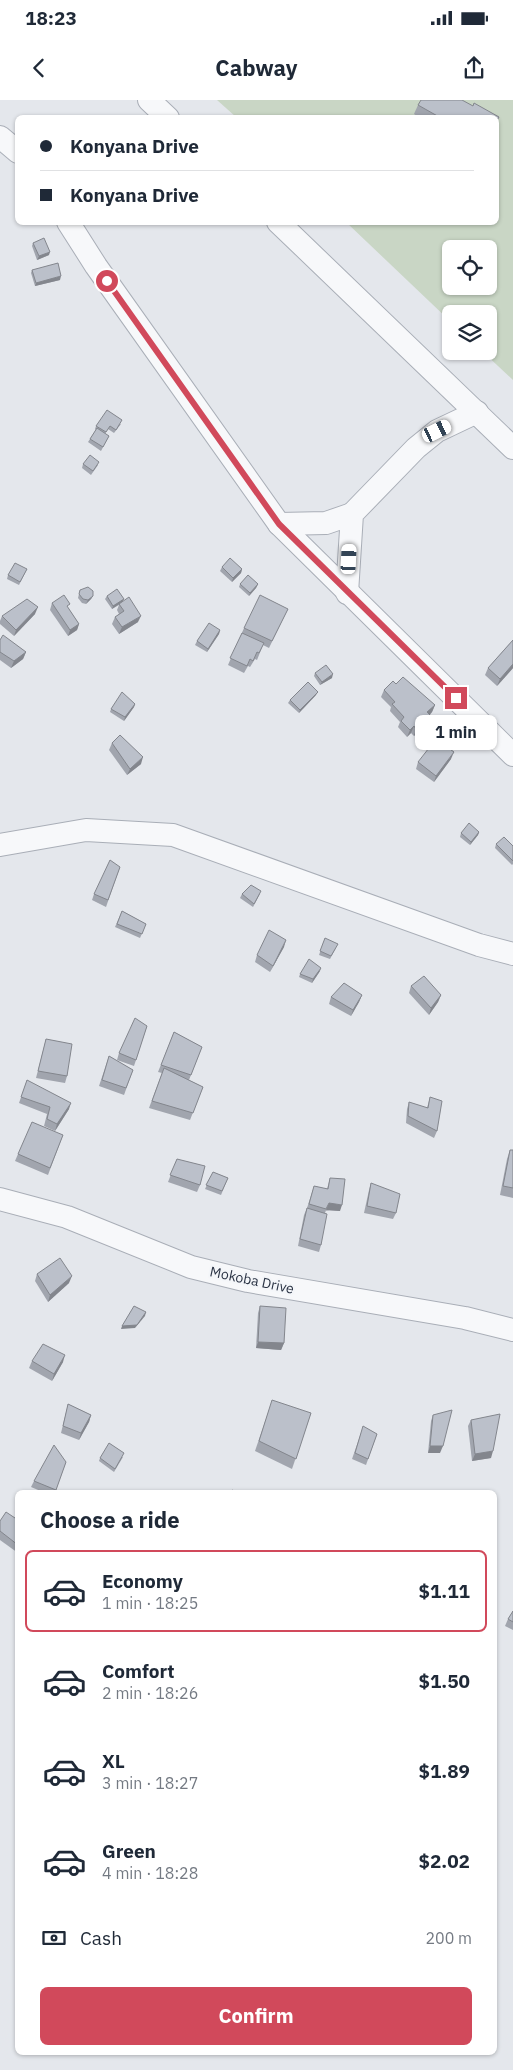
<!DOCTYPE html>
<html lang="en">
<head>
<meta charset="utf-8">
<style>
  :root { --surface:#fff; --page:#f6f6f7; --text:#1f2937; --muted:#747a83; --line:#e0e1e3; --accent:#d1495b }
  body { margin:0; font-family:"IBM Plex Sans",sans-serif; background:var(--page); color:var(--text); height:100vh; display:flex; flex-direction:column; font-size:19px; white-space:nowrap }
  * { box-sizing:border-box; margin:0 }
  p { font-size:16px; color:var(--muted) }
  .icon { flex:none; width:28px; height:28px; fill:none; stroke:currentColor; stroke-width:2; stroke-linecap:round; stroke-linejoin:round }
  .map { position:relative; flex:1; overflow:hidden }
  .details { position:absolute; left:15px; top:1390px; width:482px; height:565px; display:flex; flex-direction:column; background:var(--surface); border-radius:8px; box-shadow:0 1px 4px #0004 }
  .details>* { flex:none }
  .top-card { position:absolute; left:15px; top:15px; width:484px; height:110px; border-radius:8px; box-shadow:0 1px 4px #0004; display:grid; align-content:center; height:110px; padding:0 25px; background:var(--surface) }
  .buttons { position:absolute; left:442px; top:140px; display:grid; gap:10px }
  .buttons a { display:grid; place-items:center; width:55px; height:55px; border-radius:8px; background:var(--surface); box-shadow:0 1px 4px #0004; font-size:25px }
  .end { position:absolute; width:22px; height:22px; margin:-11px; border:6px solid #d1495b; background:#fff; box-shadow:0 0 0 2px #fff }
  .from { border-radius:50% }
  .bubble { position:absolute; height:35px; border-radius:8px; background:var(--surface); box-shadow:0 1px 4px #0004; font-size:16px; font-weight:700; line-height:35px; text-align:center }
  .car { position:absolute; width:15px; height:30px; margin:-15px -8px; border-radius:6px; box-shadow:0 0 4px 1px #0007; background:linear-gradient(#fff 24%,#345 0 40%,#fff 0 76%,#345 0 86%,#fff 0) }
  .top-card b { display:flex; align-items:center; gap:18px; height:48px; font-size:19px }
  .top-card b+b { border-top:1px solid var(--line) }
  .top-card i { width:12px; height:12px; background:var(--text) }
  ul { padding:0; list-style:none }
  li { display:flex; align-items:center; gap:15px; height:82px; margin:0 10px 8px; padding:0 15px; border:2px solid transparent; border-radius:8px }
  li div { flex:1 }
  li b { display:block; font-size:19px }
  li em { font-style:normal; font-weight:700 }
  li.current { border-color:var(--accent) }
  li>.icon { width:45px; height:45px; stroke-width:1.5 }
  h2 { padding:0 25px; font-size:22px; line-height:60px }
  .pay { display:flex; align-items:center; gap:12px; height:55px; padding:0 25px; font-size:19px }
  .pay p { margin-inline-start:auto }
  .cta { display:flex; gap:10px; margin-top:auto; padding:10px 25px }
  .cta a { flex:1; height:58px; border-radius:8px; background:var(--accent); color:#fff; font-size:20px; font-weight:700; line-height:58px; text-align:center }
  .status { display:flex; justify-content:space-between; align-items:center; height:35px; padding:0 25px; background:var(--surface); direction:ltr }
  .status svg { height:14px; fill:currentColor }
  header { display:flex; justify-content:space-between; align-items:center; height:65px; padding:0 25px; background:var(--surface); font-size:22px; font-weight:700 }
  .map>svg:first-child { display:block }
  .green { fill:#c9d6c5; fill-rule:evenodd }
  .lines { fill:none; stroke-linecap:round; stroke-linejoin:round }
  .minor-casing { stroke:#a9aeb7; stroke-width:24 }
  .minor { stroke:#f7f8fa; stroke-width:22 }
  .wall { fill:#a1a5ae }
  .shaded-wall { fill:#83868d }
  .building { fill:#bbc0ca; stroke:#83868d }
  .route { stroke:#d1495b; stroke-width:6 }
  .labels { text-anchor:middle; stroke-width:4.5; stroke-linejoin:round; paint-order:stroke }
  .street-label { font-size:14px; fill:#2b3445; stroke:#f4f6f9 }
</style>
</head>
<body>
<div class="status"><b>18:23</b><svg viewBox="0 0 49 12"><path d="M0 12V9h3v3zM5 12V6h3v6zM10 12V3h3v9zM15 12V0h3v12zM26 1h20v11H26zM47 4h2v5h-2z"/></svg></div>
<header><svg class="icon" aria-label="back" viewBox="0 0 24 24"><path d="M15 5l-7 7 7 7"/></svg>Cabway<svg class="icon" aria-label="share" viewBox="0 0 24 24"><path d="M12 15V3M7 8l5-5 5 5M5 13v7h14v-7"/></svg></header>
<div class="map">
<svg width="513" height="1970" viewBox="0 0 513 1970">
  <rect width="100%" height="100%" fill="#e4e7ec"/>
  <path class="green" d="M 217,0 L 513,0 L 513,280 L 482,251 L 489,251 L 489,214 L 451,214 L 451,222 L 347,123 L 496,122 L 496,18 L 236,17 ZM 451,149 L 489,149 L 489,186 L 451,186 Z"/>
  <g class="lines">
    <defs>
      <g id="minor">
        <path d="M 149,0 L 168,18"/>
        <path d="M 0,37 L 18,52"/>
        <path d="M 68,122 L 96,166 L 279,424 L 513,655"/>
        <path d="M 278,122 L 513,348"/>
        <path d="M 279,424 L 326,423 L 352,414"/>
        <path d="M 347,493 L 352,414 L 416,348 L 437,331 L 477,312"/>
        <path d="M 0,745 L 86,730 L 173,735 L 479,845 L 513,854"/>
        <path d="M 0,1099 L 67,1117 L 191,1167 L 248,1181 L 465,1218 L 513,1230"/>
      </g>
    </defs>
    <use href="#minor" class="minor-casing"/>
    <use href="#minor" class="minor"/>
  </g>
  <g class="wall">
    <path d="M 418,5 L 473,6 L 496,18 L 420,18 L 414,14 Z"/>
    <path d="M 33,143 L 49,155 L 37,160 L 32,146 Z"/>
    <path d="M 32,170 L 60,180 L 35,186 L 31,173 Z"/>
    <path d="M 121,324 L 114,333 L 108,329 L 105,334 L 109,336 L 101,351 L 88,342 L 96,330 L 95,329 L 96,326 Z"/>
    <path d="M 83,364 L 98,365 L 91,375 L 82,368 Z"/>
    <path d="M 222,467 L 242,469 L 241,473 L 232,482 L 220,471 Z"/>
    <path d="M 27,469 L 19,485 L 7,479 L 8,475 Z"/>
    <path d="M 240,484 L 258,484 L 256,488 L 249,496 L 239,487 Z"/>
    <path d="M 80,490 L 93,496 L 91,499 L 86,504 L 82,503 L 78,498 Z"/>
    <path d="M 107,496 L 124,499 L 122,502 L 138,522 L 119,534 L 112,524 L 115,517 L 119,514 L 117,510 L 119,505 L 112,509 L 105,499 Z"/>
    <path d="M 52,503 L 68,508 L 79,524 L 77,530 L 68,536 L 50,510 Z"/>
    <path d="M 288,509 L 269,548 L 263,545 L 257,560 L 255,559 L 250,567 L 248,566 L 244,573 L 228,565 L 244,528 Z"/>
    <path d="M 35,514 L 14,536 L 0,524 L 0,521 L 2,516 Z"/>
    <path d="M 220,530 L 219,534 L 207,552 L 195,545 L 197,541 Z"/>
    <path d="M 0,540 L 26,552 L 23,559 L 11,568 L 0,560 Z"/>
    <path d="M 513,540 L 513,568 L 497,586 L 485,575 L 488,568 Z"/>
    <path d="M 315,573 L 332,578 L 320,585 L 314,576 Z"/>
    <path d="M 396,584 L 435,605 L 432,612 L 430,615 L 428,622 L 414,636 L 411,633 L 407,637 L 398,627 L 400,622 L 390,611 L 391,607 L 381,597 L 384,590 Z"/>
    <path d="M 316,595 L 299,613 L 288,603 L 290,600 Z"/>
    <path d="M 135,604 L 134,607 L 124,621 L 110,612 L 111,609 Z"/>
    <path d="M 112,643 L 141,664 L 127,675 L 109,650 Z"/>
    <path d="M 451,659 L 434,682 L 416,669 L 418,662 Z"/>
    <path d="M 479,732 L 478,735 L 470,745 L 460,737 L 461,733 Z"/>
    <path d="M 496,744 L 513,746 L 513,764 L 512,765 L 495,748 Z"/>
    <path d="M 120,767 L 106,807 L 92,800 L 94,794 Z"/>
    <path d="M 242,794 L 260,794 L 253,807 L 240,798 Z"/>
    <path d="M 122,811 L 146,824 L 140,838 L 115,827 Z"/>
    <path d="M 325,838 L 336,848 L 330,859 L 319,855 Z"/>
    <path d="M 284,847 L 270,872 L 255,862 L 257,855 Z"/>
    <path d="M 320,871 L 312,883 L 299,877 L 300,874 Z"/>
    <path d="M 411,886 L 441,895 L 438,902 L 429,915 L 409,893 Z"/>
    <path d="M 362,895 L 359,902 L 351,916 L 329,904 L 331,897 Z"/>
    <path d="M 147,926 L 134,966 L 117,960 L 119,953 Z"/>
    <path d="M 174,932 L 202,947 L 189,980 L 203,987 L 190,1020 L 149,1008 L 162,973 L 158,972 Z"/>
    <path d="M 46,939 L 67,976 L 65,983 L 36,978 Z"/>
    <path d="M 109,956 L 133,970 L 124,995 L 99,986 Z"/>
    <path d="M 27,980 L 69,1009 L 55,1031 L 44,1026 L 47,1014 L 19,1003 Z"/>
    <path d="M 430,997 L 437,1031 L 434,1038 L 406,1023 L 407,1009 L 409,1002 L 427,1008 Z"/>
    <path d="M 63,1035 L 48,1075 L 15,1061 L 18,1054 Z"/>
    <path d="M 510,1050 L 513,1050 L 513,1098 L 500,1095 L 507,1059 Z"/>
    <path d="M 177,1059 L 200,1085 L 197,1092 L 168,1082 Z"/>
    <path d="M 213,1072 L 228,1078 L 221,1095 L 205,1089 Z"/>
    <path d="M 330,1078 L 340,1111 L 326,1110 L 325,1113 L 321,1145 L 319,1152 L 298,1146 L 304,1115 L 307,1108 L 314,1086 L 327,1089 Z"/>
    <path d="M 371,1083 L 396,1113 L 393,1119 L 364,1113 L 369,1090 Z"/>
    <path d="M 37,1174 L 69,1183 L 48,1202 L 35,1181 Z"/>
    <path d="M 260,1206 L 284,1243 L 281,1250 L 256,1248 L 258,1213 Z"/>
    <path d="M 32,1261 L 63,1262 L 52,1281 L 29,1268 Z"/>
    <path d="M 68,1304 L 91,1315 L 89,1322 L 79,1340 L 61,1333 Z"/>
    <path d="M 269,1310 L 311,1313 L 292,1369 L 255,1351 Z"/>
    <path d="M 433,1315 L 440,1353 L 428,1353 L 431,1321 Z"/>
    <path d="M 471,1320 L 491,1358 L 472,1361 L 468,1326 Z"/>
    <path d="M 361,1333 L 377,1334 L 366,1365 L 352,1359 Z"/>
    <path d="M 123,1357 L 114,1372 L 99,1361 L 100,1358 Z"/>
    <path d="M 66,1362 L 55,1392 L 43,1392 L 31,1387 L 34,1381 Z"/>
    <path d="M 18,1420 L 18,1453 L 0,1440 L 0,1421 Z"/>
    <path d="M 513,1511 L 513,1530 L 505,1526 L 508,1519 Z"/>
  </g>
  <g class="shaded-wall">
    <path d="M 50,152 L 49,155 L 37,160 L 39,156 Z"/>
    <path d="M 61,176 L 60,180 L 35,186 L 36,183 Z"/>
    <path d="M 242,469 L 241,473 L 232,482 L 233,478 Z"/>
    <path d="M 258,484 L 256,488 L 249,496 L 250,493 Z"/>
    <path d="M 93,496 L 91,499 L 86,504 L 88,500 Z"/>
    <path d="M 124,499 L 122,502 L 112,509 L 113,506 Z"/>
    <path d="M 38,507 L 35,514 L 14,536 L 16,530 Z"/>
    <path d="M 141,516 L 138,522 L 119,534 L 122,527 Z"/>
    <path d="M 79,524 L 77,530 L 68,536 L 70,530 Z"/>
    <path d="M 220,530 L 219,534 L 207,552 L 208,549 Z"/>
    <path d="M 26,552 L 23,559 L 11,568 L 14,561 Z"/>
    <path d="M 513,564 L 513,568 L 497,586 L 500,579 Z"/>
    <path d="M 333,574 L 332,578 L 320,585 L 322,582 Z"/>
    <path d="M 318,592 L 316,595 L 299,613 L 300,610 Z"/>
    <path d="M 135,604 L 134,607 L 124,621 L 125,617 Z"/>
    <path d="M 435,605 L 432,612 L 425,619 L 427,612 Z"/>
    <path d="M 431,616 L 428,622 L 414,636 L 416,629 Z"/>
    <path d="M 414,626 L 411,633 L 407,637 L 410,630 Z"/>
    <path d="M 454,652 L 451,659 L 434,682 L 436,676 Z"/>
    <path d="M 143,657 L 141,664 L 127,675 L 130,669 Z"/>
    <path d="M 479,732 L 478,735 L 470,745 L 471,742 Z"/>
    <path d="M 286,840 L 284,847 L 270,872 Z"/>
    <path d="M 321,868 L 320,871 L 312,883 L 313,879 Z"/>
    <path d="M 362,895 L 359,902 L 351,916 L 353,910 Z"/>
    <path d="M 441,895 L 438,902 L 429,915 L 431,908 Z"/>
    <path d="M 71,1003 L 69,1009 L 55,1031 L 57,1024 Z"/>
    <path d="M 329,1103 L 342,1105 L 340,1111 L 326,1110 L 324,1115 Z"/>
    <path d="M 72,1176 L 69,1183 L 48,1202 L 50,1195 Z"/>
    <path d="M 146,1212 L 145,1216 L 135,1228 L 121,1229 L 122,1226 Z"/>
    <path d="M 258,1242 L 284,1243 L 281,1250 L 256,1248 Z"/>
    <path d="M 65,1255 L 63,1262 L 52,1281 L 54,1274 Z"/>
    <path d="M 91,1315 L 89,1322 L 79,1340 L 81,1333 Z"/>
    <path d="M 430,1346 L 443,1346 L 440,1353 L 428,1353 Z"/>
    <path d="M 493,1351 L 491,1358 L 472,1361 L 475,1354 Z"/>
  </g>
  <g class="building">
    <path d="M 421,0 L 462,0 L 473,6 L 474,3 L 499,17 L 496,22 L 496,18 L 441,18 L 418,5 Z"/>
    <path d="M 44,138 L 50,152 L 39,156 L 33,143 Z"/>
    <path d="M 58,163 L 61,176 L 36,183 L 32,170 Z"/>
    <path d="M 107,310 L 122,320 L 116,330 L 110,326 L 106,332 L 96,326 Z"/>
    <path d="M 97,328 L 109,336 L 103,347 L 90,339 Z"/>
    <path d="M 90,355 L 99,362 L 93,371 L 83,364 Z"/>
    <path d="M 230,458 L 242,469 L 233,478 L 222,467 Z"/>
    <path d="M 15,463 L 27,469 L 20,482 L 8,475 Z"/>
    <path d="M 248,475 L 258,484 L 250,493 L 240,484 Z"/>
    <path d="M 88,487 L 93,491 L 93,496 L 88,500 L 83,499 L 79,494 L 80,490 Z"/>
    <path d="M 117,489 L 124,499 L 113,506 L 107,496 Z"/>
    <path d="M 64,495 L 70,504 L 67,506 L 79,524 L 70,530 L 52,503 Z"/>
    <path d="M 260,495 L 288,509 L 272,541 L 244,528 Z"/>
    <path d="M 129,497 L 141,516 L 122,527 L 115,517 L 124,511 L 119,504 Z"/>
    <path d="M 27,499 L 38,507 L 16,530 L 2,516 Z"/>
    <path d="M 209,523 L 220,530 L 208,549 L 197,541 Z"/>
    <path d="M 242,533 L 264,543 L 259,553 L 257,552 L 253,561 L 250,559 L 247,566 L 230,558 Z"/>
    <path d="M 3,535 L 26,552 L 14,561 L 0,552 L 0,540 Z"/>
    <path d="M 513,540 L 513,564 L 500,579 L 488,568 Z"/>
    <path d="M 326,565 L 333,574 L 322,582 L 315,573 Z"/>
    <path d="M 403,577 L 435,605 L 427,612 L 431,616 L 416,629 L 414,626 L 410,630 L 401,621 L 404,617 L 392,604 L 395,602 L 384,590 L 393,581 L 396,584 Z"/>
    <path d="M 308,582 L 318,592 L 300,610 L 290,600 Z"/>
    <path d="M 122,592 L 135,604 L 125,617 L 111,609 Z"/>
    <path d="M 120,635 L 143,657 L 130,669 L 112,643 Z"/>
    <path d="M 436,639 L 454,652 L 436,676 L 418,662 Z"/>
    <path d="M 469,723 L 479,732 L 471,742 L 461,733 Z"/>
    <path d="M 504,737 L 513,746 L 513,761 L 496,744 Z"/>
    <path d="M 110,760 L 120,767 L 108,800 L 94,794 Z"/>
    <path d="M 251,785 L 261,791 L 254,804 L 242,794 Z"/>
    <path d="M 122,811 L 146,824 L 142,834 L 117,824 Z"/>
    <path d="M 269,830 L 286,840 L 273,866 L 257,855 Z"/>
    <path d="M 325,838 L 338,844 L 331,856 L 320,851 Z"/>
    <path d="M 309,859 L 321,868 L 313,879 L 300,874 Z"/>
    <path d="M 424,876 L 441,895 L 431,908 L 411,886 Z"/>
    <path d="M 344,883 L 362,895 L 353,910 L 331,897 Z"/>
    <path d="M 135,918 L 147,926 L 136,960 L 119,953 Z"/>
    <path d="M 174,932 L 202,947 L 191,975 L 161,965 Z"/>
    <path d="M 46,939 L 72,944 L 67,976 L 38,971 Z"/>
    <path d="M 109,956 L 133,970 L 126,988 L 102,980 Z"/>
    <path d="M 164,968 L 203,987 L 193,1013 L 152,1001 Z"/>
    <path d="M 27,980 L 71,1003 L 57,1024 L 47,1019 L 50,1007 L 21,997 Z"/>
    <path d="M 430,997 L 442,1001 L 437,1031 L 408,1016 L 409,1002 L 428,1008 Z"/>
    <path d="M 32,1022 L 63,1035 L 50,1068 L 18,1054 Z"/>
    <path d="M 510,1050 L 513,1050 L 513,1088 L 503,1086 Z"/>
    <path d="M 177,1059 L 205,1066 L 200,1085 L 170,1075 Z"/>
    <path d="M 213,1072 L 228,1078 L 222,1091 L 206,1085 Z"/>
    <path d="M 330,1078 L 345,1079 L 342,1105 L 329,1103 L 326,1109 L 309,1104 L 314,1086 L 328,1089 Z"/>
    <path d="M 371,1083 L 400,1094 L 396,1113 L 367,1106 Z"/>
    <path d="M 307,1108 L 327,1114 L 321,1145 L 300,1139 Z"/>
    <path d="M 60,1158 L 72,1176 L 50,1195 L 37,1174 Z"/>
    <path d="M 134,1206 L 146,1212 L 137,1225 L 122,1226 Z"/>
    <path d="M 260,1206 L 286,1208 L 284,1243 L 258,1242 Z"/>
    <path d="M 43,1244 L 65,1255 L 54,1274 L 32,1261 Z"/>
    <path d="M 272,1300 L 311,1313 L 296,1359 L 259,1341 Z"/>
    <path d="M 68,1304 L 91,1315 L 81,1333 L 63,1326 Z"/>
    <path d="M 452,1310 L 443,1346 L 430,1346 L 433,1315 Z"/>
    <path d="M 500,1314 L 493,1351 L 475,1354 L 471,1320 Z"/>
    <path d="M 363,1326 L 377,1334 L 368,1359 L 355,1353 Z"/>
    <path d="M 109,1343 L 124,1353 L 115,1369 L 100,1358 Z"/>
    <path d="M 54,1345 L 66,1362 L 56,1390 L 34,1381 Z"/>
    <path d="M 232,1390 L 236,1392 L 231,1392 Z"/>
    <path d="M 6,1412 L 18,1420 L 18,1445 L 0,1431 L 0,1421 Z"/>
    <path d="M 513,1511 L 513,1522 L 508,1519 Z"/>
  </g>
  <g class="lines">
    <path class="route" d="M 107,181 L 279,424 L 456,598"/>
  </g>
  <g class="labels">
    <g class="street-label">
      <text transform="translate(252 1180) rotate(12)" y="5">Mokoba Drive</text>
    </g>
  </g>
</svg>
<div class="buttons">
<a><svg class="icon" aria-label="locate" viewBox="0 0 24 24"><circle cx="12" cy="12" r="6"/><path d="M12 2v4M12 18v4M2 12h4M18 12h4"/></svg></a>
<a><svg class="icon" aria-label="layers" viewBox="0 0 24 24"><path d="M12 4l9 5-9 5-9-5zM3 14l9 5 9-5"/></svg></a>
</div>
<i class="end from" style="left:107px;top:181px"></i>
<i class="end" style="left:456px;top:598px"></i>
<div class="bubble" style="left:415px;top:615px;width:82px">1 min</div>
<i class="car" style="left:437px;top:331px;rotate:64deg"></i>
<i class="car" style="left:349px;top:459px;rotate:3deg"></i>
<div class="top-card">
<b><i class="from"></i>Konyana Drive</b>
<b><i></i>Konyana Drive</b>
</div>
<section class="details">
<h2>Choose a ride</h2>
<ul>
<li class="current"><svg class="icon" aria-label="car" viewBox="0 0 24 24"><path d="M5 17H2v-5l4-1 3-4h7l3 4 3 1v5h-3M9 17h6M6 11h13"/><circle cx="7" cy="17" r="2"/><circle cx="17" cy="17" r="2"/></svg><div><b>Economy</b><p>1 min · 18:25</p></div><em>$1.11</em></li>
<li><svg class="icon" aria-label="car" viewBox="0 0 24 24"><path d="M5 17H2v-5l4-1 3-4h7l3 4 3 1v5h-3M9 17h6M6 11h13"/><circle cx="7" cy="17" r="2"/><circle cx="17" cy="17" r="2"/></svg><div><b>Comfort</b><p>2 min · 18:26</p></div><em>$1.50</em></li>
<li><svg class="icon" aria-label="car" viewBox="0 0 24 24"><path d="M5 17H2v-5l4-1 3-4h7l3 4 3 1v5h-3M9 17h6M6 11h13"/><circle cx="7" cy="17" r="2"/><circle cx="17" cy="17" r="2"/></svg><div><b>XL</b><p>3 min · 18:27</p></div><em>$1.89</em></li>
<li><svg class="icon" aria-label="car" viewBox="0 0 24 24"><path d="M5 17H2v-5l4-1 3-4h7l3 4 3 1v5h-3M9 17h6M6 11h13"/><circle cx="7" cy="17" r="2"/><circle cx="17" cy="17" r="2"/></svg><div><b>Green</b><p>4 min · 18:28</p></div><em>$2.02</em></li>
</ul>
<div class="pay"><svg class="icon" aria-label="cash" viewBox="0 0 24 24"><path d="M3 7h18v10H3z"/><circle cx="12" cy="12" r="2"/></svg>Cash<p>200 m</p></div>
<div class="cta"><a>Confirm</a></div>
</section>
</div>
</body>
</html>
